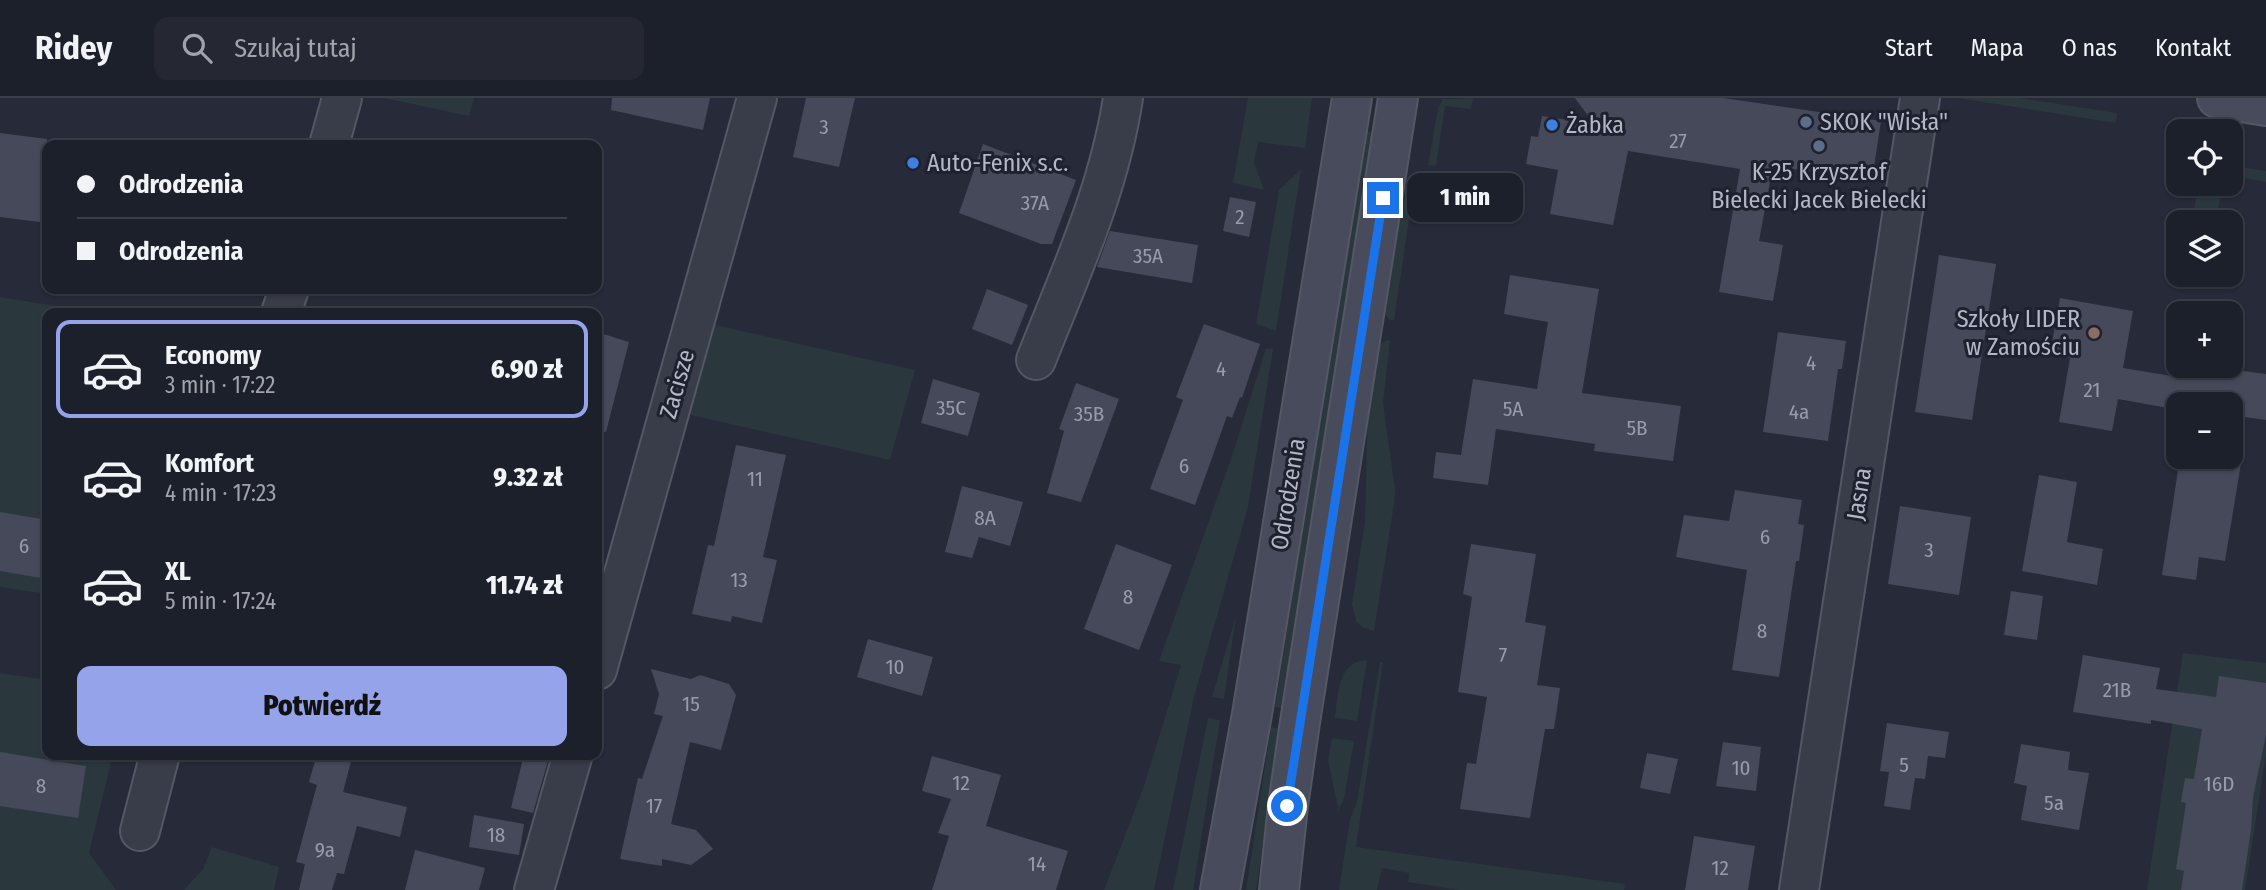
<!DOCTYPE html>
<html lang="pl">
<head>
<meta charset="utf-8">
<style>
  :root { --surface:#1c202b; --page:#252833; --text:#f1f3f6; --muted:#a0a3a9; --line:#3a3e47; --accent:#94a3ea }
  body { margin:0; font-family:"Fira Sans Condensed",sans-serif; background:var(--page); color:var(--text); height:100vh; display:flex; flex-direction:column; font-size:26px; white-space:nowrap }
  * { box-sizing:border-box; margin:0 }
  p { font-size:23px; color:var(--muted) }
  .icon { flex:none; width:38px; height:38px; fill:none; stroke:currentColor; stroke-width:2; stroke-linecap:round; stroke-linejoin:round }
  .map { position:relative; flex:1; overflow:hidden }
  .side { position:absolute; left:42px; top:210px; width:560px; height:452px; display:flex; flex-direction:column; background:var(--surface); border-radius:14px; box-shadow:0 2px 5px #0004,0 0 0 2px var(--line) }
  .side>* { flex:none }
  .hud { position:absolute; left:42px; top:42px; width:560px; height:154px; border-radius:14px; box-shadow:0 2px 5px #0004,0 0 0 2px var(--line); display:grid; align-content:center; height:154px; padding:0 35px; background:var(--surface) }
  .tools { position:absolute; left:2166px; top:21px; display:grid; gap:14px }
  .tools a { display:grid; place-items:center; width:77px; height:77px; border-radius:14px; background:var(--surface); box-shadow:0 2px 5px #0004,0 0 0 2px var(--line); font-size:35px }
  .end { position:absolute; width:32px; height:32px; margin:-16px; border:9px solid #1a73e8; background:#fff; box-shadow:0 0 0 4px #fff }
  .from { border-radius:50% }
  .bubble { position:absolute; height:49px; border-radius:14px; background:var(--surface); box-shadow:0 2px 5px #0004,0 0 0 2px var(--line); font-size:23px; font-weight:800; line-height:49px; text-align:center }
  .hud b { display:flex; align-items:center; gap:24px; height:66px; font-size:26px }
  .hud b+b { border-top:2px solid var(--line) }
  .hud i { width:18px; height:18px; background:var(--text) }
  ul { padding:12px 0 0; list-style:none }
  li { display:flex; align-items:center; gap:21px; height:98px; margin:0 14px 10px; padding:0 21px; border:4px solid transparent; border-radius:14px }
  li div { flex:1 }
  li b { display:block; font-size:26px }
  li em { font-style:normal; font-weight:800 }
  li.selected { border-color:var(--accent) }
  li>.icon { width:63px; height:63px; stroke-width:1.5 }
  .primary-button { display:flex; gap:14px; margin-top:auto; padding:14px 35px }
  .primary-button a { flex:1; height:80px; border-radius:14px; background:var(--accent); color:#111; font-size:28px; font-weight:800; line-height:80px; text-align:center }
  header { display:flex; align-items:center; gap:42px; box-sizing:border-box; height:98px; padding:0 35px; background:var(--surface); border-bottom:2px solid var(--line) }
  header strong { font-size:33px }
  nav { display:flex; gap:38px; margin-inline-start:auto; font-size:24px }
  .search { width:490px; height:63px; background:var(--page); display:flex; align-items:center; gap:18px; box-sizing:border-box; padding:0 24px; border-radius:14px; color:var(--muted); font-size:26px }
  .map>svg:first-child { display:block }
  .green { fill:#2a383d }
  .building { fill:#45495a }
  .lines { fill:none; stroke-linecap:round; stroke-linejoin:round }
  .street-casing { stroke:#545764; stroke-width:42 }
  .secondary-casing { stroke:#545764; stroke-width:42 }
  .street { stroke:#393c49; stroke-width:38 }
  .secondary { stroke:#484b5c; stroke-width:38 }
  .route { stroke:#1a73e8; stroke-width:9 }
  .service-dot { fill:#5c6f8a; stroke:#1e212e; stroke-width:2.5 }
  .shop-dot { fill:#3f7fe0; stroke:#1e212e; stroke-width:2.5 }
  .education-dot { fill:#8d6e63; stroke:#1e212e; stroke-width:2.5 }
  .labels { text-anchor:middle; stroke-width:6; stroke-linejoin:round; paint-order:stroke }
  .number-label { font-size:21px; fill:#989caa }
  .poi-label { font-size:24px; fill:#b4b7c5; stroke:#1e212e; text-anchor:start }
  .street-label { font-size:24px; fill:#b4b7c5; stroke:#1e212e }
</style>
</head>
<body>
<header>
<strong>Ridey</strong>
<div class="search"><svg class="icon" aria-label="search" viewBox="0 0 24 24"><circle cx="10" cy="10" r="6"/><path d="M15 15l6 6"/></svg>Szukaj tutaj</div>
<nav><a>Start</a><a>Mapa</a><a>O nas</a><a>Kontakt</a></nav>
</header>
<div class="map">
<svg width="2266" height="792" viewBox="0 0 2266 792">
  <rect width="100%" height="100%" fill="#262a39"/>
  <g class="green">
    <path d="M 384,0 L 474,0 L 469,18 Z"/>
    <path d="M 1248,0 L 1312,0 L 1305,50 L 1258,44 L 1254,64 L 1264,92 L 1233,85 Z"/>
    <path d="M 1473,0 L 1471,11 L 1445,8 L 1436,68 L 1428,67 L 1438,10 L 1443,1 Z"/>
    <path d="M 1958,0 L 2020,0 L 2117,15 L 2116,25 Z"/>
    <path d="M 1364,33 L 1374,34 L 1284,611 L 1275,609 Z"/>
    <path d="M 2231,68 L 2266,73 L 2266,84 L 2231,78 Z"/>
    <path d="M 1301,71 L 1276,233 L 1256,226 L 1279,92 Z"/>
    <path d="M 2198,86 L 2222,86 L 2216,124 L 2192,124 Z"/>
    <path d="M 1413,95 L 1394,222 L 1390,222 L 1382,213 L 1401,104 Z"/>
    <path d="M 0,199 L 100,215 L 47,215 L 47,496 L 0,489 Z"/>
    <path d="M 711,226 L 915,272 L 890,362 L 686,316 Z"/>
    <path d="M 1387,242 L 1390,243 L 1383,305 L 1395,391 L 1394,406 L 1374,533 L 1362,529 L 1356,523 L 1352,506 L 1365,424 L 1368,306 L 1377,249 Z"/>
    <path d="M 1266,250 L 1273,251 L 1248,409 L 1194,599 L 1154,792 L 1104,792 L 1144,688 L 1181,567 L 1159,563 L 1232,358 Z"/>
    <path d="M 1236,518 L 1224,601 L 1212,599 Z"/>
    <path d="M 2183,555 L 2266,565 L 2266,657 L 2245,792 L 2147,792 Z"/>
    <path d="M 1367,562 L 1357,623 L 1335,620 C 1338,598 1337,563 1367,562 Z"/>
    <path d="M 1380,564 L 1383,565 L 1356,749 L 1625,786 L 1624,792 L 1460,792 L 1408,784 L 1409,775 L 1382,770 L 1377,792 L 1339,792 L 1350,721 L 1357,704 Z"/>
    <path d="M 0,575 L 47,582 L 47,656 L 113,656 L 89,755 L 116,792 L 0,792 Z"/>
    <path d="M 1208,620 L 1220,622 L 1193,792 L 1173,792 Z"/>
    <path d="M 1271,629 L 1280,631 L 1256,792 L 1246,792 Z"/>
    <path d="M 1332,640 L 1354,643 L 1344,700 L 1337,715 L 1338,709 L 1328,663 Z"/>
    <path d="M 212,749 L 279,769 L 274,792 L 184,792 L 203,771 Z"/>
  </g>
  <g class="building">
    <path d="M 612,0 L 710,0 L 703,32 L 611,12 Z"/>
    <path d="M 806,0 L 855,0 L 839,69 L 793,59 Z"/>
    <path d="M 1575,0 L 1723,0 L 1881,23 L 1872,82 L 1773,68 L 1759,143 L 1783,147 L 1773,203 L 1719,194 L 1740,71 L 1628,53 L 1613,127 L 1550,116 L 1558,72 L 1526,66 L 1531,38 L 1538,39 L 1542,18 L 1594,26 Z"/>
    <path d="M 0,35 L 47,41 L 47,125 L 0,119 Z"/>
    <path d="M 983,46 L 1076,82 L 1052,146 L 1041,146 L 959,115 Z"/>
    <path d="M 1230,99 L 1256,104 L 1249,139 L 1223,133 Z"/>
    <path d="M 1110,133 L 1198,147 L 1192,185 L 1097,169 Z"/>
    <path d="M 1939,157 L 1996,166 L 1972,322 L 1915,314 Z"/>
    <path d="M 1510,177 L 1599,191 L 1582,295 L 1681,308 L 1673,363 L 1594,353 L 1595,346 L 1496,331 L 1488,387 L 1433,380 L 1436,354 L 1461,357 L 1473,281 L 1537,291 L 1548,224 L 1504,216 Z"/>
    <path d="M 987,191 L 1028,207 L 1012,247 L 972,231 Z"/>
    <path d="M 2060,200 L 2133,213 L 2123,270 L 2178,279 L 2180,268 L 2221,268 L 2221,270 L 2266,276 L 2266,322 L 2231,317 L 2231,306 L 2179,306 L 2179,312 L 2118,301 L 2112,333 L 2059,324 L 2070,260 L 2050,256 Z"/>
    <path d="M 1204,226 L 1260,246 L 1242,300 L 1240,299 L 1232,320 L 1227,318 L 1195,407 L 1150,391 L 1183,302 L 1176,299 Z"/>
    <path d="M 597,234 L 629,244 L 606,334 L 597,333 Z"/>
    <path d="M 1778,234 L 1846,243 L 1842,271 L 1838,271 L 1828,343 L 1763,334 Z"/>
    <path d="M 933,281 L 980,295 L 968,338 L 921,325 Z"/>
    <path d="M 1076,285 L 1119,301 L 1081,404 L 1047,395 L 1064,333 L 1059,331 Z"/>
    <path d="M 736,347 L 786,357 L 763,459 L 777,462 L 762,525 L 732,518 L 731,524 L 692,516 L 708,447 L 714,448 Z"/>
    <path d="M 2180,359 L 2242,359 L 2225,463 L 2199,459 L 2196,482 L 2162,477 Z"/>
    <path d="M 2039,377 L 2077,384 L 2067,444 L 2103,451 L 2097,487 L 2022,473 Z"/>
    <path d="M 962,388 L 1023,404 L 1010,448 L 979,439 L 972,460 L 945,454 Z"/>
    <path d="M 1735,392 L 1802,402 L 1798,426 L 1804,427 L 1799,463 L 1796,463 L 1779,579 L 1732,572 L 1747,472 L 1676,459 L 1684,417 L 1729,423 Z"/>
    <path d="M 1900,408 L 1971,419 L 1959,497 L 1888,486 Z"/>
    <path d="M 0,414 L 47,422 L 47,481 L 0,473 Z"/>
    <path d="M 1116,446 L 1172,467 L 1139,552 L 1084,531 Z"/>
    <path d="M 1471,446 L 1536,456 L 1525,524 L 1546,528 L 1537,587 L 1560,590 L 1554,631 L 1545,631 L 1530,720 L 1460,711 L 1467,665 L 1476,666 L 1487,599 L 1458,594 L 1472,499 L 1463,496 Z"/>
    <path d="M 2011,493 L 2043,498 L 2037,542 L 2004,537 Z"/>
    <path d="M 868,541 L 933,559 L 922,598 L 857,579 Z"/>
    <path d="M 2083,557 L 2160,570 L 2156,591 L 2216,599 L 2219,578 L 2266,585 L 2266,637 L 2253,699 L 2251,732 L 2242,792 L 2181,792 L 2184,773 L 2176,771 L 2186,705 L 2181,704 L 2185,680 L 2194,681 L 2202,631 L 2151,622 L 2151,626 L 2073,614 Z"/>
    <path d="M 651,571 L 691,581 L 700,577 L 729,586 L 736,597 L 721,652 L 690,644 L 671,726 L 696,732 L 713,751 L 691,767 L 662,761 L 662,768 L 620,761 L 638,680 L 642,681 L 663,618 L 654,616 L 659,596 Z"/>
    <path d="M 1887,625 L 1949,634 L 1945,660 L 1928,658 L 1925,681 L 1915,680 L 1910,712 L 1884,708 L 1889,674 L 1880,673 Z"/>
    <path d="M 1723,644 L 1761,649 L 1756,693 L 1716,688 Z"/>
    <path d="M 2021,646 L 2070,654 L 2068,672 L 2089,675 L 2079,732 L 2021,722 L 2027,688 L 2014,685 Z"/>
    <path d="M 0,654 L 86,668 L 78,720 L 0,708 Z"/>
    <path d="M 1647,655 L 1678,661 L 1670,696 L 1640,690 Z"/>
    <path d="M 317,656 L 353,656 L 343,694 L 407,709 L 400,739 L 357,728 L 344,776 L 337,775 L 332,792 L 299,792 L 305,766 L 296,764 L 317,687 L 309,684 Z"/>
    <path d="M 524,656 L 550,656 L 533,715 L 511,710 Z"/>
    <path d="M 932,658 L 1001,677 L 986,728 L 1068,753 L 1056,792 L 932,792 L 949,738 L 938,735 L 951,701 L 922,693 Z"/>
    <path d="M 474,717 L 524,726 L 519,757 L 469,749 Z"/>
    <path d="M 1694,738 L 1755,748 L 1748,792 L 1685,792 Z"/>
    <path d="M 415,752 L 485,770 L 479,792 L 405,792 Z"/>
  </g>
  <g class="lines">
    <defs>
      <g id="street">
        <path d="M 329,47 L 342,0"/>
        <path d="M 281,215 L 289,191"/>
        <path d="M 1036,262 C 1070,176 1109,92 1123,0"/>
        <path d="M 597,572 L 757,0"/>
        <path d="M 140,733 L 160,656"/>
        <path d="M 534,792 L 573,656"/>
        <path d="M 1799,792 L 1920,0"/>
      </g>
      <g id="secondary">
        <path d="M 2217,0 L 2266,8"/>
        <path d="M 1220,792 L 1252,616 L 1352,0"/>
        <path d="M 1279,792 L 1288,708 L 1300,624 L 1398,0"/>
      </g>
    </defs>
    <use href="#street" class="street-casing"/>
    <use href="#secondary" class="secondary-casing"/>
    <use href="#street" class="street"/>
    <use href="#secondary" class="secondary"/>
  </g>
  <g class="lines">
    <path class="route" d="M 1287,708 L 1383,100"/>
  </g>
  <g class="service-dot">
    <circle cx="1806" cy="24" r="7"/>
    <circle cx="1819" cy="48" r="7"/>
  </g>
  <g class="shop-dot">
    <circle cx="1552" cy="27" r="7"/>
    <circle cx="913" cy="65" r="7"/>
  </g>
  <circle class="education-dot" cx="2094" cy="235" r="7"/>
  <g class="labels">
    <g class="number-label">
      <text x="824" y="36">3</text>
      <text x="1678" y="50">27</text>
      <text x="1035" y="112">37A</text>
      <text x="1240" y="126">2</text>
      <text x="1148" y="165">35A</text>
      <text x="1811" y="272">4</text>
      <text x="1221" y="278">4</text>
      <text x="2092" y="299">21</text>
      <text x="951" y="317">35C</text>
      <text x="1513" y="318">5A</text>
      <text x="1799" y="321">4a</text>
      <text x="1089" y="323">35B</text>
      <text x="1637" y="337">5B</text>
      <text x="1184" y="375">6</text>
      <text x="755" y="388">11</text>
      <text x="985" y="427">8A</text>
      <text x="1765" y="446">6</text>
      <text x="24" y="455">6</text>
      <text x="1929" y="459">3</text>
      <text x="739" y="489">13</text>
      <text x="1128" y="506">8</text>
      <text x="1762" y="540">8</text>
      <text x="1503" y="564">7</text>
      <text x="895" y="576">10</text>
      <text x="2117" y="599">21B</text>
      <text x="691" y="613">15</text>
      <text x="1904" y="674">5</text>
      <text x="1741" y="677">10</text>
      <text x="961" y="692">12</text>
      <text x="2219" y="693">16D</text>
      <text x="41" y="695">8</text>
      <text x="2054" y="712">5a</text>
      <text x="654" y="715">17</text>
      <text x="496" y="744">18</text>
      <text x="325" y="759">9a</text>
      <text x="1037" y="773">14</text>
      <text x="1720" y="777">12</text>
    </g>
    <g class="poi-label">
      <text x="1820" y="32">SKOK "Wisła"</text>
      <text x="1566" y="35">Żabka</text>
      <text x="927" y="73">Auto-Fenix s.c.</text>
      <text x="1819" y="82" text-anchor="middle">K-25 Krzysztof<tspan x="1819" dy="28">Bielecki Jacek Bielecki</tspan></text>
      <text x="2080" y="229" text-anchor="end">Szkoły LIDER<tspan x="2080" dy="28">w Zamościu</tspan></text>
    </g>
    <g class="street-label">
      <text transform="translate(677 286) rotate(-74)" y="8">Zacisze</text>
      <text transform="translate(1288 396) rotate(-81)" y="8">Odrodzenia</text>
      <text transform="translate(1859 396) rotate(-81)" y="8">Jasna</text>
    </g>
  </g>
</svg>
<div class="tools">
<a><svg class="icon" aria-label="locate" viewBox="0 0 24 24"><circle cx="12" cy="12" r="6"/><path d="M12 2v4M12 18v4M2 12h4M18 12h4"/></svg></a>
<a><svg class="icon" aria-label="layers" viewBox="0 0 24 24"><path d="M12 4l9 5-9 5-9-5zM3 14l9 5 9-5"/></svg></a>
<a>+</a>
<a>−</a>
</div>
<i class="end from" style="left:1287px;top:708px"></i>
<i class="end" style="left:1383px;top:100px"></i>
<div class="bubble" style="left:1407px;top:75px;width:116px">1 min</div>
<div class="hud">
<b><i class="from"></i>Odrodzenia</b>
<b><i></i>Odrodzenia</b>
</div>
<section class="side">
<ul>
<li class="selected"><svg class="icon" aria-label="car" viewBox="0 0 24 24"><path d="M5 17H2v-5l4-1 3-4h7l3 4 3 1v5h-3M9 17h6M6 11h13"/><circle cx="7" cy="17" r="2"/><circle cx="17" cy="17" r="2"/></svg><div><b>Economy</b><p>3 min · 17:22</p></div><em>6.90 zł</em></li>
<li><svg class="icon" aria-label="car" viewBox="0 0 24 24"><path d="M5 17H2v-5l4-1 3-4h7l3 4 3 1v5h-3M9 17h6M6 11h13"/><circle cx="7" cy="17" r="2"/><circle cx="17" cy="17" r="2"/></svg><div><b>Komfort</b><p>4 min · 17:23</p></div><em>9.32 zł</em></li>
<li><svg class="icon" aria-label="car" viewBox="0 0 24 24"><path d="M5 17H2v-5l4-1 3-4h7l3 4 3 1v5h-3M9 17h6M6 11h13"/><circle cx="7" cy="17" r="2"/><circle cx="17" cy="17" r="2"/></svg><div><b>XL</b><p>5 min · 17:24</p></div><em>11.74 zł</em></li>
</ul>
<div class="primary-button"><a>Potwierdź</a></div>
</section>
</div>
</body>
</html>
